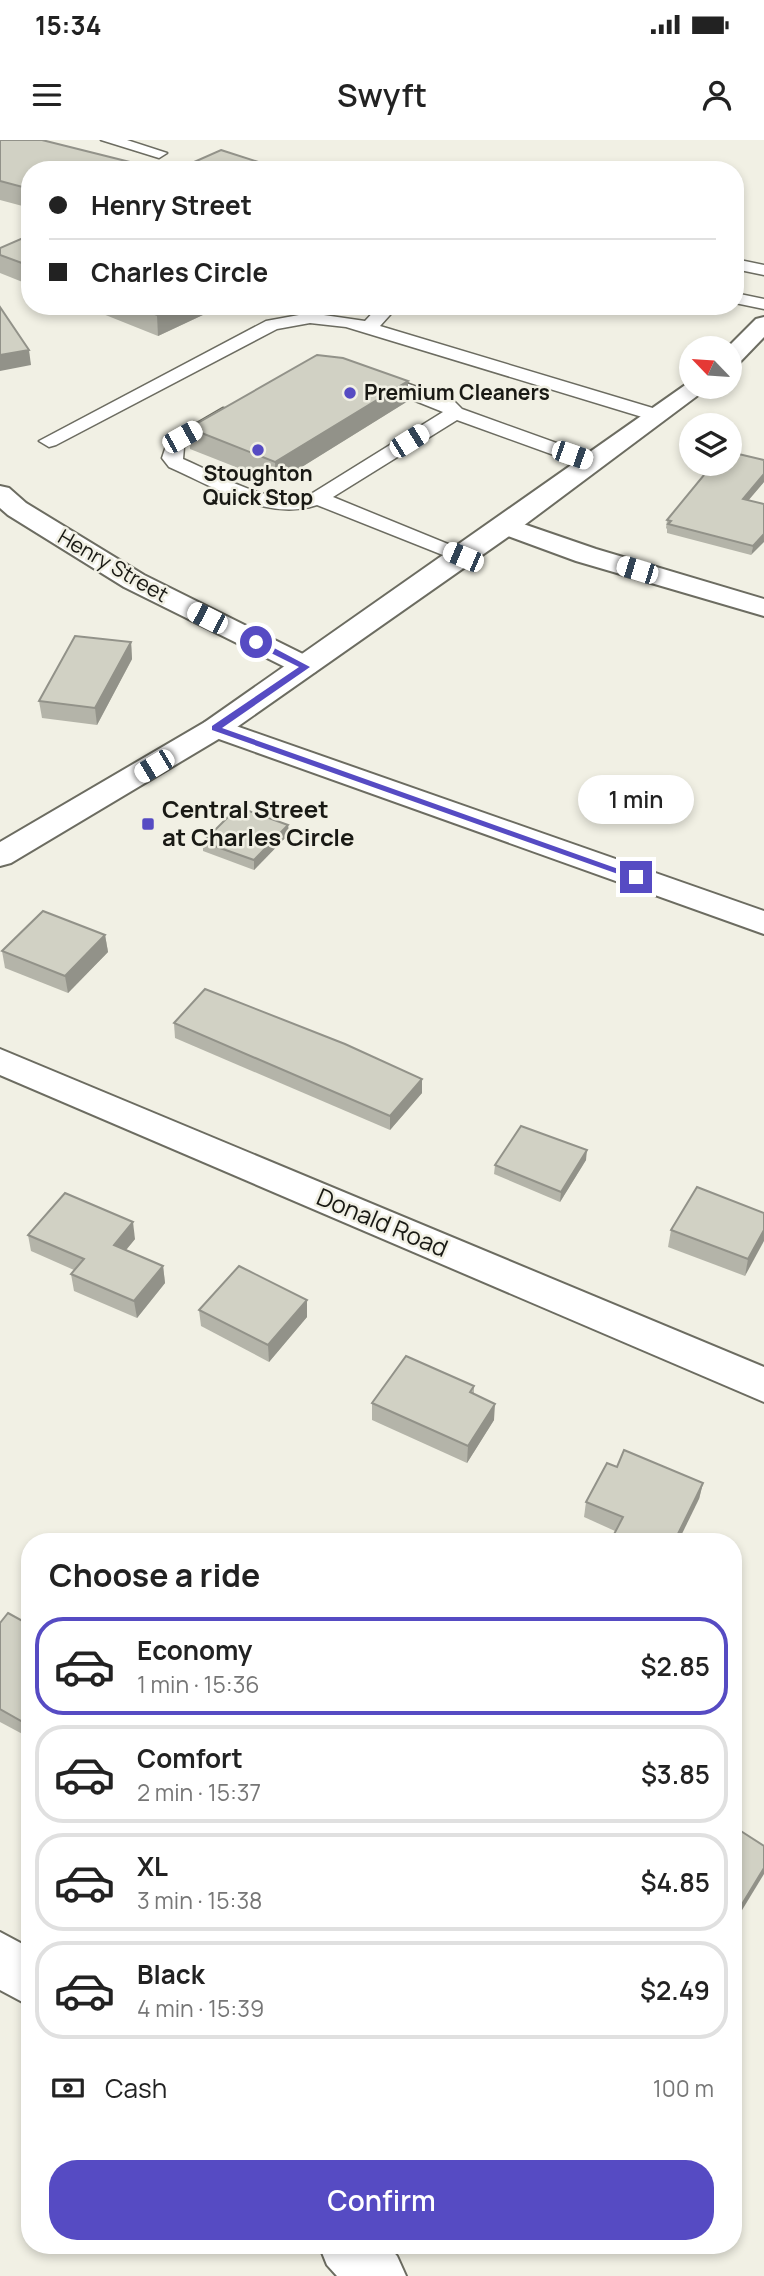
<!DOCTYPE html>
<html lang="en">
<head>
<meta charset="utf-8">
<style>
  :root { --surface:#fff; --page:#f2f2f2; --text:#222; --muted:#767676; --line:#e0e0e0; --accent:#564bc3 }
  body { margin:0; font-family:Manrope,sans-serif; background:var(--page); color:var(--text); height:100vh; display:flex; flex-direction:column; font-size:26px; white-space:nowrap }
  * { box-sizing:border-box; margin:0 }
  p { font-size:23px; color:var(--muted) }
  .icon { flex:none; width:38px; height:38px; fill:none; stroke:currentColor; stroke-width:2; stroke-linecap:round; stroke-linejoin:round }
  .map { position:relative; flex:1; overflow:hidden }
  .details { position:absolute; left:21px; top:1393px; width:721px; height:721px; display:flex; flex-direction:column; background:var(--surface); border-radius:28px; box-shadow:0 4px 10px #0003 }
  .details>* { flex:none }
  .hud { position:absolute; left:21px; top:21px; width:723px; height:154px; border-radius:28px; box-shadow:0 4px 10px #0003; display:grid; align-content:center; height:154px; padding:0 28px; background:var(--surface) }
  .needle { width:46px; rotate:295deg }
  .buttons { position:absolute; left:679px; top:196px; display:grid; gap:14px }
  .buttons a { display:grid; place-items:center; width:63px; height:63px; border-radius:50%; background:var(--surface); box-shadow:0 4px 10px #0003; font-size:35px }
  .end { position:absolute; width:32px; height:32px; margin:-16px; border:9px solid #564bc3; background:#fff; box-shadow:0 0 0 4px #fff }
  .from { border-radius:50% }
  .bubble { position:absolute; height:49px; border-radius:24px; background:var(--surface); box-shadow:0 4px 10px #0003; font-size:23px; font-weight:600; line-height:49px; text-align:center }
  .car { position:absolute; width:21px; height:42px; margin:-21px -10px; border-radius:9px; box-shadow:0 0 5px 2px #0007; background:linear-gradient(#fff 24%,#345 0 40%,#fff 0 76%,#345 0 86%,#fff 0) }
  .hud b { display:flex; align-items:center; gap:24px; height:66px; font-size:26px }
  .hud b+b { border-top:2px solid var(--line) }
  .hud i { width:18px; height:18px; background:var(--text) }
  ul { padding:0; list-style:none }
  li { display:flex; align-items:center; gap:21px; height:98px; margin:0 14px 10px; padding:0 14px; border:4px solid var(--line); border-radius:28px }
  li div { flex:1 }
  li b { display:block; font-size:26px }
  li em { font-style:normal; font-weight:600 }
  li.current { border-color:var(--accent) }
  li>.icon { width:63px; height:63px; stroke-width:1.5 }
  h2 { padding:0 28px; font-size:32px; line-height:84px }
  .pay { display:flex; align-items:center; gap:18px; height:77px; padding:0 28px; font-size:26px }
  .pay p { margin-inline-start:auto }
  .button { display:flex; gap:14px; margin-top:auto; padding:14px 28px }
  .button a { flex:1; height:80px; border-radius:28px; background:var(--accent); color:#fff; font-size:28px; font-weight:600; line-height:80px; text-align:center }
  .status { display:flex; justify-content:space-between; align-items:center; height:49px; padding:0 35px; background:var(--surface); direction:ltr }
  .status svg { height:19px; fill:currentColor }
  header { display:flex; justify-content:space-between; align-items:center; height:91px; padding:0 28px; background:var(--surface); font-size:32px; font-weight:600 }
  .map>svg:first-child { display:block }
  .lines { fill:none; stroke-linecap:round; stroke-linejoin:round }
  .service-casing { stroke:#6c6c61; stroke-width:3 }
  .minor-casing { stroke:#6c6c61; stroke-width:4 }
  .secondary-casing { stroke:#6c6c61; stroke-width:4 }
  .service { fill:#fff; fill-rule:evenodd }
  .minor { fill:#fff; fill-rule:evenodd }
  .secondary { fill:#fff; fill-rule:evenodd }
  .wall { fill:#b4b4a9 }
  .shaded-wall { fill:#929289 }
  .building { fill:#d1d1c4; stroke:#929289; stroke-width:2 }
  .route { fill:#564bc3 }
  .poi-dot { fill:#564bc3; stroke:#f1f0e4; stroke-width:2.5 }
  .labels { text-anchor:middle; stroke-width:5; stroke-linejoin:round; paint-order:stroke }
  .far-poi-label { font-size:21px; font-weight:bold; fill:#191914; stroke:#f1f0e4; text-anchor:start }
  .far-street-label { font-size:21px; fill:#191914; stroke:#f1f0e4 }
  .poi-label { font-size:24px; font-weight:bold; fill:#191914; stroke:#f1f0e4; text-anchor:start }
  .street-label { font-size:24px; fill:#191914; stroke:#f1f0e4 }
</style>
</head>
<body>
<div class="status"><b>15:34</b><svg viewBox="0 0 49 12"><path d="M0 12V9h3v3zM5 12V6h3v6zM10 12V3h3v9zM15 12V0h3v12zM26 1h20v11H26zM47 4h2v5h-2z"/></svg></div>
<header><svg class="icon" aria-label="menu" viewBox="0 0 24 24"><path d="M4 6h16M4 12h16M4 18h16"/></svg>Swyft<svg class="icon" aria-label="person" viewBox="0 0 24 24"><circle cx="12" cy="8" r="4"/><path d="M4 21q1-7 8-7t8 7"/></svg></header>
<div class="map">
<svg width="764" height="2136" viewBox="0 0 764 2136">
  <rect width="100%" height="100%" fill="#f1f0e4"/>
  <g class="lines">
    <defs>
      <g id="service">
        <path d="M 101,0 L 127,0 L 167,13 L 159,18 Z"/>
        <path d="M 735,119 L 764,125 L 764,135 L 735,129 Z"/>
        <path d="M 735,153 L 764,159 L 764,169 L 735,163 Z"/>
        <path d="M 379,166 L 398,166 L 380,186 L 666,272 L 669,276 L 659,282 L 652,280 L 346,187 L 310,183 L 277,189 L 56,305 L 49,307 L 39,301 L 266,181 L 310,173 L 365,181 Z"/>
        <path d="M 370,230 L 453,260 L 462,269 L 601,319 L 604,323 L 594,329 L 587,327 L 457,280 L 333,357 L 470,413 L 473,417 L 463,423 L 317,365 C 267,382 215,347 169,327 L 162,318 L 168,300 L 223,268 L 230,270 L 232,274 L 230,278 L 184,307 L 183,319 C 221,335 269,368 311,354 L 443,272 L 363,240 L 361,236 Z"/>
      </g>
      <g id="minor">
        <path d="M 0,346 L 9,348 L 26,363 L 144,435 L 315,520 L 319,526 L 315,532 L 305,535 L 295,532 L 124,447 L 8,375 L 0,368 Z"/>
        <path d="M 506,378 L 596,409 L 764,459 L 764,476 L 576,421 L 497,392 L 493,386 L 497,380 Z"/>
        <path d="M 216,579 L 764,771 L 764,794 L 205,594 L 201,588 L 205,582 Z"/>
        <path d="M 0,909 L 764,1227 L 764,1262 L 0,935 Z"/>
        <path d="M 0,1792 L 30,1808 L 30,1866 L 0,1850 Z"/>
        <path d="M 319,2105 L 387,2105 L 397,2116 L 406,2136 L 337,2136 L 327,2125 Z"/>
      </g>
      <g id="secondary">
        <path d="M 764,177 L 764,197 L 738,224 L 730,226 L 727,208 L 756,179 Z"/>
        <path d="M 691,241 L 691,247 L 709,247 L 515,392 L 227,594 L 11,723 L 0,726 L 0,702 L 205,582 Z"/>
      </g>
    </defs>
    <use href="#service" class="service-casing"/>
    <use href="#minor" class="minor-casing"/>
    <use href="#secondary" class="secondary-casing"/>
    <use href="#service" class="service"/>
    <use href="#minor" class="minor"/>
    <use href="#secondary" class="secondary"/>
  </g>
  <g class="wall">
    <path d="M 0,0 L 30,30 L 30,68 L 0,60 Z"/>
    <path d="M 30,95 L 30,145 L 0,133 L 0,108 Z"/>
    <path d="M 83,166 L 222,166 L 158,196 Z"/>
    <path d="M 408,241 L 408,261 L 276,343 L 190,309 L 189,288 Z"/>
    <path d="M 764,342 L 748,360 L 764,364 L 751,415 L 667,393 L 667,389 L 666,388 L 667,380 Z"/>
    <path d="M 131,502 L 132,519 L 97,585 L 42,578 L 39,561 Z"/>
    <path d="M 288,685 L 289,694 L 254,730 L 203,711 L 203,702 Z"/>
    <path d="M 105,795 L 108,812 L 68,853 L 5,828 L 2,811 Z"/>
    <path d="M 174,883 L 422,953 L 390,990 L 175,898 Z"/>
    <path d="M 586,1020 L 560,1062 L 494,1034 L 495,1025 Z"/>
    <path d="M 764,1073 L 745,1136 L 668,1107 L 671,1090 Z"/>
    <path d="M 28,1095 L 135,1099 L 126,1110 L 163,1126 L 165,1143 L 137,1178 L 74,1151 L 71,1134 L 74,1130 L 31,1111 Z"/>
    <path d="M 307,1160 L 307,1177 L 269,1222 L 201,1186 L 199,1170 Z"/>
    <path d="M 474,1246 L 474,1254 L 494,1280 L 467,1323 L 372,1280 L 372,1263 Z"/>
    <path d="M 617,1327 L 703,1343 L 699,1359 L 615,1391 L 584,1377 L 586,1362 Z"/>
    <path d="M 0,1483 L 30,1485 L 30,1598 L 0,1582 Z"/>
  </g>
  <g class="shaded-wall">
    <path d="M 176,166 L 222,166 L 158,196 L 157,175 Z"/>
    <path d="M 29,210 L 31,225 L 0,231 L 0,215 Z"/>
    <path d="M 408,241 L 408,261 L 276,343 L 275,322 Z"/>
    <path d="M 764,334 L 764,342 L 742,368 L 743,359 Z"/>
    <path d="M 764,394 L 764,402 L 751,415 L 753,406 Z"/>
    <path d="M 131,502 L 132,519 L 97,585 L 95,568 Z"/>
    <path d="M 288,685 L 289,694 L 254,730 L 254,720 Z"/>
    <path d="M 105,795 L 108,812 L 68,853 L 65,836 Z"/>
    <path d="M 422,939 L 422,953 L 390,990 L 390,976 Z"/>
    <path d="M 587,1010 L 586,1020 L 560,1062 L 561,1052 Z"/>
    <path d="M 133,1082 L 135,1099 L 117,1121 L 114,1105 Z"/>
    <path d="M 764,1090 L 764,1101 L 745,1136 L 748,1119 Z"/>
    <path d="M 163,1126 L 165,1143 L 137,1178 L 134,1161 Z"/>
    <path d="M 307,1160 L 307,1177 L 269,1222 L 268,1205 Z"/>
    <path d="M 495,1264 L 494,1280 L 467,1323 L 468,1306 Z"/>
    <path d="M 703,1343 L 699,1359 L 678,1402 L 674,1402 Z"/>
    <path d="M 764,1728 L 764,1734 L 733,1785 L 733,1779 Z"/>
  </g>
  <g class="building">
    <path d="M 0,0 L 42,0 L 162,30 L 30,30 L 30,49 L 0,41 Z"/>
    <path d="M 221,10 L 283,30 L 176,30 Z"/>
    <path d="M 30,95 L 30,126 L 0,115 L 0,108 Z"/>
    <path d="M 133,166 L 176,166 L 157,175 Z"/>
    <path d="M 0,167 L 29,210 L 0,215 Z"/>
    <path d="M 317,215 L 343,218 L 408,241 L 275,322 L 189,288 Z"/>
    <path d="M 730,312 L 764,320 L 764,334 L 743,359 L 764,364 L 764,394 L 753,406 L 668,384 L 671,381 L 667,380 L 713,324 L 730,324 Z"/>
    <path d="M 75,496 L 131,502 L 95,568 L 39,561 Z"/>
    <path d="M 238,667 L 288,685 L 254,720 L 203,702 Z"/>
    <path d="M 43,771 L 105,795 L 65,836 L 2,811 Z"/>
    <path d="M 205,849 L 345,904 L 422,939 L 390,976 L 174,883 Z"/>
    <path d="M 521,986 L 587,1010 L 561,1052 L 495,1025 Z"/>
    <path d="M 697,1047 L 764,1073 L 764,1090 L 748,1119 L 671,1090 Z"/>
    <path d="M 65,1053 L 133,1082 L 114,1105 L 163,1126 L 134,1161 L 71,1134 L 84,1119 L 28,1095 Z"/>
    <path d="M 239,1126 L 307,1160 L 268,1205 L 199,1170 Z"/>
    <path d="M 406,1216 L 474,1246 L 470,1252 L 495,1264 L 468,1306 L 372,1263 Z"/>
    <path d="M 624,1310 L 703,1343 L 674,1402 L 610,1402 L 623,1377 L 586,1362 L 607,1323 L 617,1327 Z"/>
    <path d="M 8,1473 L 30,1485 L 30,1586 L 0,1569 L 0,1483 Z"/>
    <path d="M 733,1686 L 764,1706 L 764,1728 L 733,1779 Z"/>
  </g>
  <path class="route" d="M 253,500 L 259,500 L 310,527 L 222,588 L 641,737 L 632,739 L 212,590 L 212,586 L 299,527 L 253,504 Z"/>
  <g class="poi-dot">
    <circle cx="350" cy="253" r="7"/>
    <circle cx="258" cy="310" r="7"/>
    <rect x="141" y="677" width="14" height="14" rx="3.5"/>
  </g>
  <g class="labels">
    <g class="far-poi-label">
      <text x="364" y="260">Premium Cleaners</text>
      <text x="258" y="341" text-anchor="middle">Stoughton<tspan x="258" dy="24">Quick Stop</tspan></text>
    </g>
    <g class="far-street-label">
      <text transform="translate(113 426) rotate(30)" y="7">Henry Street</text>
    </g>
    <g class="poi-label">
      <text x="162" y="678">Central Street<tspan x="162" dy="28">at Charles Circle</tspan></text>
    </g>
    <g class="street-label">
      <text transform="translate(382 1083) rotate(23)" y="8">Donald Road</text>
    </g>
  </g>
</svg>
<div class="buttons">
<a><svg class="needle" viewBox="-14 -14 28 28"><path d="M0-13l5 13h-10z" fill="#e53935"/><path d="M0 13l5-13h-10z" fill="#767676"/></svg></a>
<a><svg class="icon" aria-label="layers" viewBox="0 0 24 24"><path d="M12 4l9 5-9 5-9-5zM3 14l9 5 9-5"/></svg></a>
</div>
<i class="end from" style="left:256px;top:502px"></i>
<i class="end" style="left:636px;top:737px"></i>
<div class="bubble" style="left:578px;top:635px;width:116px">1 min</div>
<i class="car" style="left:182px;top:297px;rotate:61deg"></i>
<i class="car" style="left:409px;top:301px;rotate:58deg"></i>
<i class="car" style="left:572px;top:315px;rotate:109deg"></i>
<i class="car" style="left:463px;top:417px;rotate:293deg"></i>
<i class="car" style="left:637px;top:430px;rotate:287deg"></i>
<i class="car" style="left:207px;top:478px;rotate:297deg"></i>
<i class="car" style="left:154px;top:626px;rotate:239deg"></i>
<div class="hud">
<b><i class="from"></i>Henry Street</b>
<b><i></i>Charles Circle</b>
</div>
<section class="details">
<h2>Choose a ride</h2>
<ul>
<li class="current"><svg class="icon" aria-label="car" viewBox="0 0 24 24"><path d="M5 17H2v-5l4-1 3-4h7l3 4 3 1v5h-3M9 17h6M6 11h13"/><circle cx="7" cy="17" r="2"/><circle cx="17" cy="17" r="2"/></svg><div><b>Economy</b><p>1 min · 15:36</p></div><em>$2.85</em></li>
<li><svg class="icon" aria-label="car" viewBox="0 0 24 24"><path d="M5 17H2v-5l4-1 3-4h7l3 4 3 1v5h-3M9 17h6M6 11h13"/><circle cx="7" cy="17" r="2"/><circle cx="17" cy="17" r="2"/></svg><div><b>Comfort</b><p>2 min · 15:37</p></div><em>$3.85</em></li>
<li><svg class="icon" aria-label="car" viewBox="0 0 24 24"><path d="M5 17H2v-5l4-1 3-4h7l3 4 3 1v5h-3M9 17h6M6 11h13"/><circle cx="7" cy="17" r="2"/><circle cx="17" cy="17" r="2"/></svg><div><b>XL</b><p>3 min · 15:38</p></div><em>$4.85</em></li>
<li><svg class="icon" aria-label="car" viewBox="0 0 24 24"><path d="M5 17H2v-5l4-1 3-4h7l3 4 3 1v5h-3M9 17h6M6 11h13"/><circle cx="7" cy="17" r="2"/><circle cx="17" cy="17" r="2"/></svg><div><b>Black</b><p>4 min · 15:39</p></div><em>$2.49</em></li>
</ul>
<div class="pay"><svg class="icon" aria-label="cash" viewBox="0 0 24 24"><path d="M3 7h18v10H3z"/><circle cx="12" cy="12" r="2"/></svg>Cash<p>100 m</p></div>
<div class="button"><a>Confirm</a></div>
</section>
</div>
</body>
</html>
